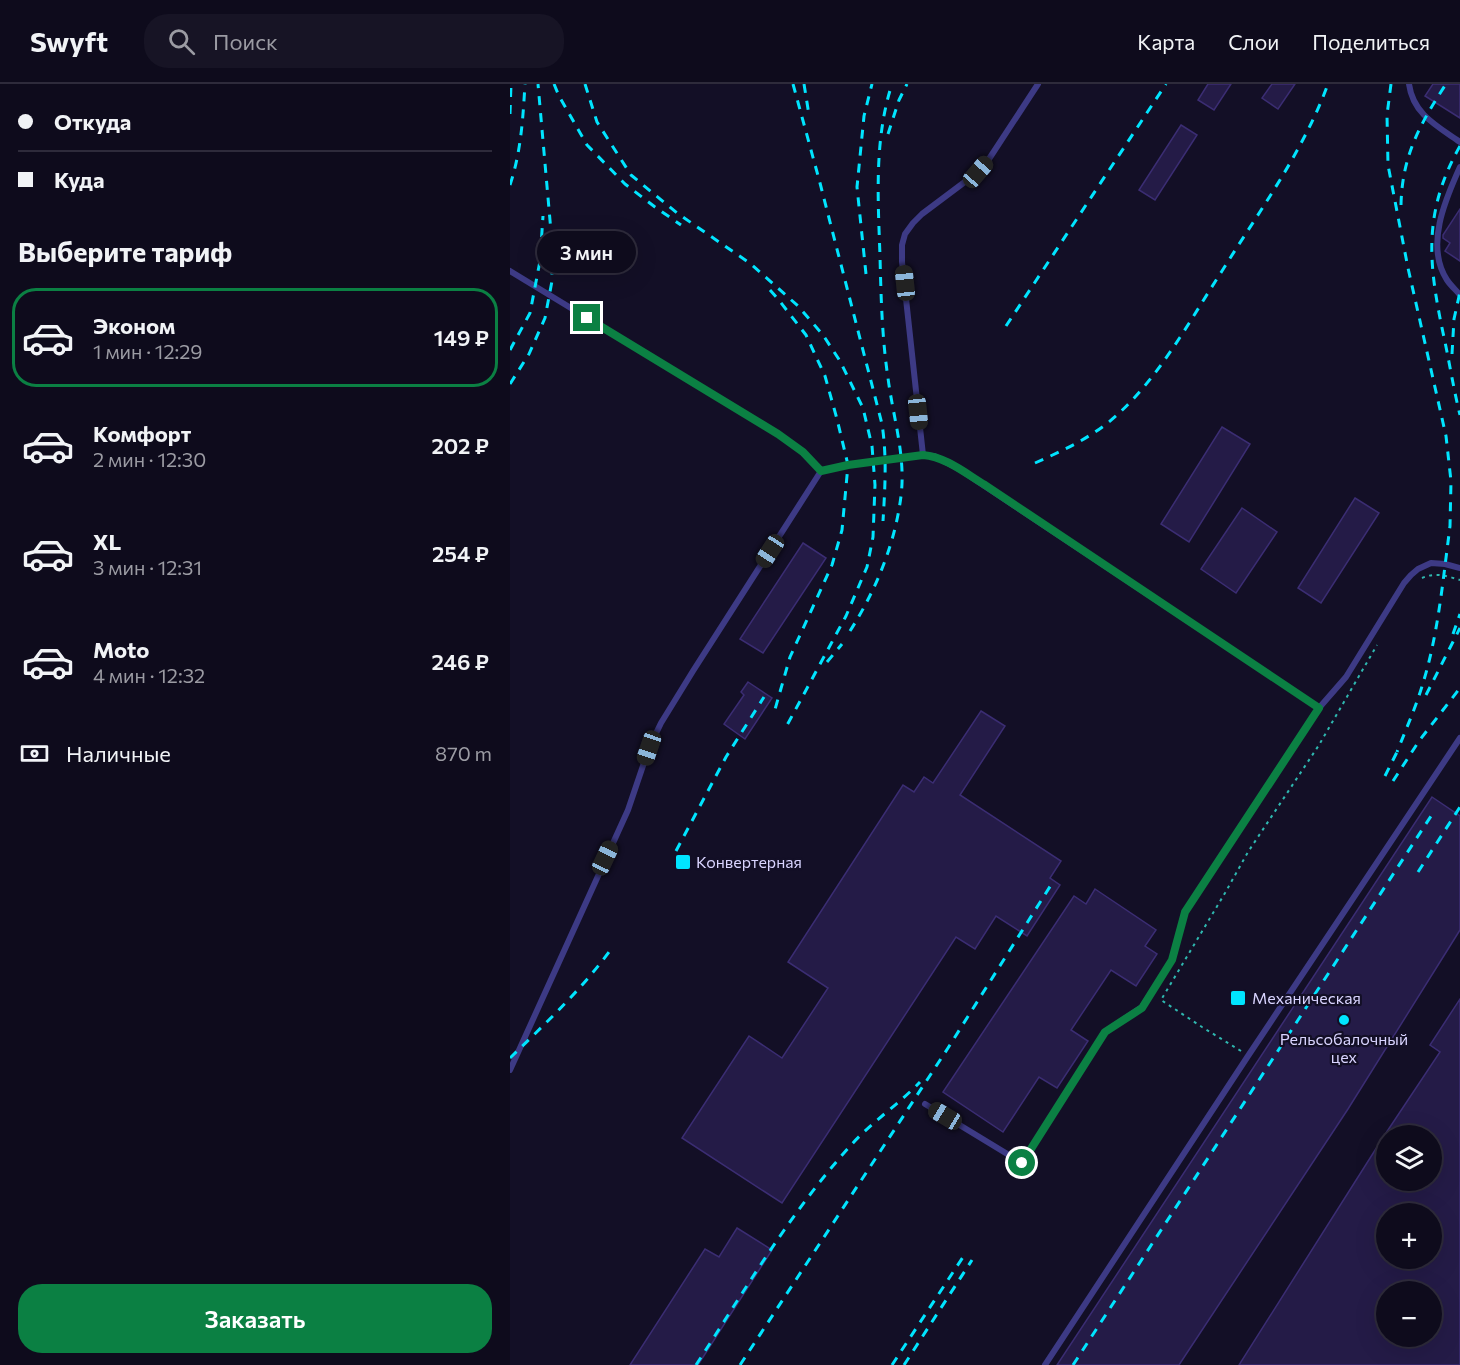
<!DOCTYPE html>
<html lang="ru">
<head>
<meta charset="utf-8">
<style>
  :root { --surface:#0e0b1c; --page:#171425; --text:#f1f3f6; --muted:#9b9ba3; --line:#2e2b3b; --accent:#0b8043 }
  body { margin:0; font-family:Commissioner,sans-serif; background:var(--page); color:var(--text); height:100vh; display:flex; flex-direction:column; font-size:22px; white-space:nowrap }
  * { box-sizing:border-box; margin:0 }
  p { font-size:20px; color:var(--muted) }
  .icon { flex:none; width:33px; height:33px; fill:none; stroke:currentColor; stroke-width:2; stroke-linecap:round; stroke-linejoin:round }
  .map { position:relative; flex:1; overflow:hidden }
  .panel { display:flex; flex-direction:column; background:var(--surface); width:510px }
  .panel>* { flex:none }
  .top-card { display:grid; align-content:center; height:132px; padding:0 18px; background:var(--surface) }
  .tools { position:absolute; left:866px; top:1041px; display:grid; gap:12px }
  .tools a { display:grid; place-items:center; width:66px; height:66px; border-radius:50%; background:var(--surface); box-shadow:0 6px 24px #0002,0 0 0 2px var(--line); font-size:30px }
  .end { position:absolute; width:27px; height:27px; margin:-14px; border:8px solid #0b8043; background:#fff; box-shadow:0 0 0 3px #fff }
  .from { border-radius:50% }
  .bubble { position:absolute; height:42px; border-radius:21px; background:var(--surface); box-shadow:0 6px 24px #0002,0 0 0 2px var(--line); font-size:20px; font-weight:600; line-height:42px; text-align:center }
  .car { position:absolute; width:18px; height:36px; margin:-18px -9px; border-radius:8px; box-shadow:0 0 4px 2px #0007; background:linear-gradient(#222 24%,#8ab4d8 0 40%,#222 0 76%,#8ab4d8 0 86%,#222 0) }
  .top-card b { display:flex; align-items:center; gap:21px; height:57px; font-size:22px }
  .top-card b+b { border-top:2px solid var(--line) }
  .top-card i { width:15px; height:15px; background:var(--text) }
  ul { padding:0; list-style:none }
  li { display:flex; align-items:center; gap:18px; height:99px; margin:0 12px 9px; padding:0 6px; border:3px solid transparent; border-radius:24px }
  li div { flex:1 }
  li b { display:block; font-size:22px }
  li em { font-style:normal; font-weight:600 }
  li.on { border-color:var(--accent) }
  li>.icon { width:54px; height:54px; stroke-width:1.5 }
  h2 { padding:0 18px; font-size:27px; line-height:72px }
  .pay { display:flex; align-items:center; gap:15px; height:66px; padding:0 18px; font-size:22px }
  .pay p { margin-inline-start:auto }
  .primary-button { display:flex; gap:12px; margin-top:auto; padding:12px 18px }
  .primary-button a { flex:1; height:69px; border-radius:24px; background:var(--accent); color:#fff; font-size:24px; font-weight:600; line-height:69px; text-align:center }
  header { display:flex; align-items:center; gap:36px; box-sizing:border-box; height:84px; padding:0 30px; background:var(--surface); border-bottom:2px solid var(--line) }
  header strong { font-size:28px }
  nav { display:flex; gap:33px; margin-inline-start:auto; font-size:21px }
  .search { width:420px; height:54px; background:var(--page); display:flex; align-items:center; gap:15px; box-sizing:border-box; padding:0 21px; border-radius:24px; color:var(--muted); font-size:22px }
  main { display:flex; flex:1; min-height:0 }
  .map>svg:first-child { display:block }
  .building { fill:#241b47; stroke:#3b2d73; stroke-width:1.5; fill-rule:evenodd }
  .lines { fill:none; stroke-linecap:round; stroke-linejoin:round }
  .path { stroke:#2fb8b0; stroke-width:2; stroke-dasharray:3 4.5; stroke-linecap:butt }
  .service { stroke:#3d3a85; stroke-width:6 }
  .rail { stroke:#00e5ff; stroke-width:3; stroke-dasharray:9 8; stroke-linecap:butt }
  .route { stroke:#0b8043; stroke-width:8 }
  .poi-dot { fill:#00e5ff; stroke:#130f26; stroke-width:2 }
  .labels { text-anchor:middle; stroke-width:4.5; stroke-linejoin:round; paint-order:stroke }
  .poi-label { font-size:16px; fill:#d9d4ff; stroke:#130f26; text-anchor:start }
</style>
</head>
<body>
<header>
<strong>Swyft</strong>
<div class="search"><svg class="icon" aria-label="search" viewBox="0 0 24 24"><circle cx="10" cy="10" r="6"/><path d="M15 15l6 6"/></svg>Поиск</div>
<nav><a>Карта</a><a>Слои</a><a>Поделиться</a></nav>
</header>
<main>
<section class="panel">
<div class="top-card">
<b><i class="from"></i>Откуда</b>
<b><i></i>Куда</b>
</div>
<h2>Выберите тариф</h2>
<ul>
<li class="on"><svg class="icon" aria-label="car" viewBox="0 0 24 24"><path d="M5 17H2v-5l4-1 3-4h7l3 4 3 1v5h-3M9 17h6M6 11h13"/><circle cx="7" cy="17" r="2"/><circle cx="17" cy="17" r="2"/></svg><div><b>Эконом</b><p>1 мин · 12:29</p></div><em>149 ₽</em></li>
<li><svg class="icon" aria-label="car" viewBox="0 0 24 24"><path d="M5 17H2v-5l4-1 3-4h7l3 4 3 1v5h-3M9 17h6M6 11h13"/><circle cx="7" cy="17" r="2"/><circle cx="17" cy="17" r="2"/></svg><div><b>Комфорт</b><p>2 мин · 12:30</p></div><em>202 ₽</em></li>
<li><svg class="icon" aria-label="car" viewBox="0 0 24 24"><path d="M5 17H2v-5l4-1 3-4h7l3 4 3 1v5h-3M9 17h6M6 11h13"/><circle cx="7" cy="17" r="2"/><circle cx="17" cy="17" r="2"/></svg><div><b>XL</b><p>3 мин · 12:31</p></div><em>254 ₽</em></li>
<li><svg class="icon" aria-label="car" viewBox="0 0 24 24"><path d="M5 17H2v-5l4-1 3-4h7l3 4 3 1v5h-3M9 17h6M6 11h13"/><circle cx="7" cy="17" r="2"/><circle cx="17" cy="17" r="2"/></svg><div><b>Moto</b><p>4 мин · 12:32</p></div><em>246 ₽</em></li>
</ul>
<div class="pay"><svg class="icon" aria-label="cash" viewBox="0 0 24 24"><path d="M3 7h18v10H3z"/><circle cx="12" cy="12" r="2"/></svg>Наличные<p>870 m</p></div>
<div class="primary-button"><a>Заказать</a></div>
</section>
<div class="map">
<svg width="950" height="1281" viewBox="0 0 950 1281">
  <rect width="100%" height="100%" fill="#130f26"/>
  <g class="building">
    <path d="M 698,0 L 721,0 L 704,26 L 688,16 Z"/>
    <path d="M 762,0 L 785,0 L 768,25 L 752,14 Z"/>
    <path d="M 923,0 L 950,0 L 950,34 L 915,12 Z"/>
    <path d="M 671,41 L 687,51 L 645,116 L 629,106 Z"/>
    <path d="M 950,125 L 950,177 L 935,167 L 940,159 L 933,154 L 933,151 Z"/>
    <path d="M 712,343 L 740,360 L 679,458 L 651,440 Z"/>
    <path d="M 845,414 L 869,429 L 811,519 L 788,504 Z"/>
    <path d="M 732,424 L 767,448 L 726,509 L 691,485 Z"/>
    <path d="M 293,459 L 316,474 L 253,569 L 230,555 Z"/>
    <path d="M 238,598 L 262,614 L 235,655 L 214,640 L 234,611 L 231,608 Z"/>
    <path d="M 471,627 L 495,642 L 450,711 L 551,777 L 540,794 L 550,801 L 517,852 L 486,832 L 465,865 L 446,853 L 272,1119 L 172,1054 L 239,952 L 272,974 L 318,904 L 278,878 L 393,701 L 404,708 L 414,693 L 423,699 Z"/>
    <path d="M 922,713 L 950,732 L 950,846 L 838,1025 L 669,1281 L 547,1281 Z"/>
    <path d="M 585,805 L 646,846 L 635,862 L 647,870 L 626,902 L 601,886 L 561,946 L 578,957 L 547,1004 L 529,993 L 493,1048 L 433,1008 L 564,812 L 576,820 Z"/>
    <path d="M 950,915 L 950,1281 L 729,1281 L 874,1052 L 930,968 L 920,961 ZM 876,1052 L 921,1052 L 921,1096 L 876,1096 ZM 876,1130 L 921,1130 L 921,1174 L 876,1174 ZM 876,1208 L 921,1208 L 921,1252 L 876,1252 Z"/>
    <path d="M 227,1144 L 262,1166 L 188,1281 L 120,1281 L 195,1165 L 209,1173 Z"/>
  </g>
  <g class="lines">
    <g class="path">
      <path d="M 912,494 C 925,488 937,492 950,496"/>
      <path d="M 731,967 L 692,943 L 651,916 L 715,809 L 738,768 L 809,661 L 867,561"/>
    </g>
    <g class="service">
      <path d="M 899,0 C 903,30 927,42 950,58"/>
      <path d="M 950,83 C 935,116 915,162 937,196 C 941,202 946,206 950,211"/>
      <path d="M 0,187 L 268,350 L 293,368 L 311,387"/>
      <path d="M 413,371 L 424,372 L 449,385 L 809,624"/>
      <path d="M 0,986 L 118,726 L 139,664 L 151,639 L 183,587 L 311,387 L 338,381 L 413,371 L 392,178 L 392,161 L 395,150 L 403,139 L 412,130 L 468,88 L 479,75 L 528,0"/>
      <path d="M 415,1020 L 512,1079 L 595,948 L 632,923 L 662,876 L 675,828 L 809,624 L 836,593 L 894,499 L 901,491 L 908,485 L 921,479 L 935,480 L 950,484"/>
      <path d="M 535,1281 L 738,972 L 950,654"/>
    </g>
    <g class="rail">
      <path d="M 44,0 L 49,12 L 77,61 L 115,100 L 145,123 L 171,141"/>
      <path d="M 75,0 L 87,38 L 121,91 L 167,129 L 241,180 L 288,222 L 313,251 L 330,277 L 353,324 L 362,362 L 365,401 L 363,453 L 357,483 L 336,532 L 275,645"/>
      <path d="M 283,0 L 310,99 L 372,340 C 377,373 375,404 373,437"/>
      <path d="M 294,0 L 299,31"/>
      <path d="M 881,0 L 877,31 L 878,81 L 898,184 L 936,352 L 941,397 L 940,442 L 938,458 C 932,505 927,554 913,599 C 906,623 896,645 887,668"/>
      <path d="M 0,30 L 1,0"/>
      <path d="M 378,50 L 389,16 L 397,0"/>
      <path d="M 950,62 C 911,131 919,184 935,258 C 940,282 944,307 950,331"/>
      <path d="M 0,101 C 11,68 13,34 15,0"/>
      <path d="M 891,121 C 892,72 910,40 936,0"/>
      <path d="M 356,190 L 347,103 L 354,32 L 362,0"/>
      <path d="M 260,206 L 268,215 L 296,251 L 315,292 L 327,335 L 338,381 L 332,446 L 322,481 L 280,573 L 264,629"/>
      <path d="M 496,242 L 656,0"/>
      <path d="M 0,266 L 20,229 L 30,177 L 33,132"/>
      <path d="M 942,270 L 944,235 L 950,208"/>
      <path d="M 0,300 L 19,270 L 35,234 L 42,197 L 42,159 L 28,0"/>
      <path d="M 525,379 C 554,366 583,353 607,331 C 651,291 680,236 712,187 C 750,126 793,68 818,0"/>
      <path d="M 340,547 C 366,506 385,460 391,412 C 396,372 383,333 378,294 C 372,254 371,213 370,172 C 368,115 364,55 382,0"/>
      <path d="M 943,550 L 950,530"/>
      <path d="M 317,578 L 332,560"/>
      <path d="M 916,611 L 950,544"/>
      <path d="M 875,692 L 890,662"/>
      <path d="M 883,697 L 909,657 L 950,604"/>
      <path d="M 166,767 L 216,673 L 254,613"/>
      <path d="M 908,788 L 950,723"/>
      <path d="M 0,974 C 35,940 70,907 99,868"/>
      <path d="M 186,1281 C 235,1206 281,1127 342,1060 C 363,1037 389,1020 410,998"/>
      <path d="M 230,1281 L 438,964 L 541,801"/>
      <path d="M 382,1281 L 455,1170"/>
      <path d="M 394,1281 L 462,1176"/>
      <path d="M 563,1281 L 925,726"/>
    </g>
  </g>
  <g class="lines">
    <path class="route" d="M 77,234 L 268,350 L 293,368 L 311,387 L 338,381 L 413,371 C 436,373 455,389 475,401 L 809,624 L 675,828 L 662,876 L 632,924 L 595,948 L 512,1079"/>
  </g>
  <g class="poi-dot">
    <rect x="165" y="770" width="16" height="16" rx="3"/>
    <rect x="720" y="906" width="16" height="16" rx="3"/>
    <circle cx="834" cy="936" r="6"/>
  </g>
  <g class="labels">
    <g class="poi-label">
      <text x="186" y="784">Конвертерная</text>
      <text x="742" y="920">Механическая</text>
      <text x="834" y="961" text-anchor="middle">Рельсобалочный<tspan x="834" dy="18">цех</tspan></text>
    </g>
  </g>
</svg>
<div class="tools">
<a><svg class="icon" aria-label="layers" viewBox="0 0 24 24"><path d="M12 4l9 5-9 5-9-5zM3 14l9 5 9-5"/></svg></a>
<a>+</a>
<a>−</a>
</div>
<i class="end from" style="left:512px;top:1079px"></i>
<i class="end" style="left:77px;top:234px"></i>
<div class="bubble" style="left:27px;top:147px;width:99px">3 мин</div>
<i class="car" style="left:468px;top:88px;rotate:41deg"></i>
<i class="car" style="left:395px;top:199px;rotate:354deg"></i>
<i class="car" style="left:408px;top:328px;rotate:174deg"></i>
<i class="car" style="left:260px;top:467px;rotate:213deg"></i>
<i class="car" style="left:139px;top:664px;rotate:199deg"></i>
<i class="car" style="left:95px;top:774px;rotate:25deg"></i>
<i class="car" style="left:435px;top:1032px;rotate:301deg"></i>
</div>
</main>
</body>
</html>
